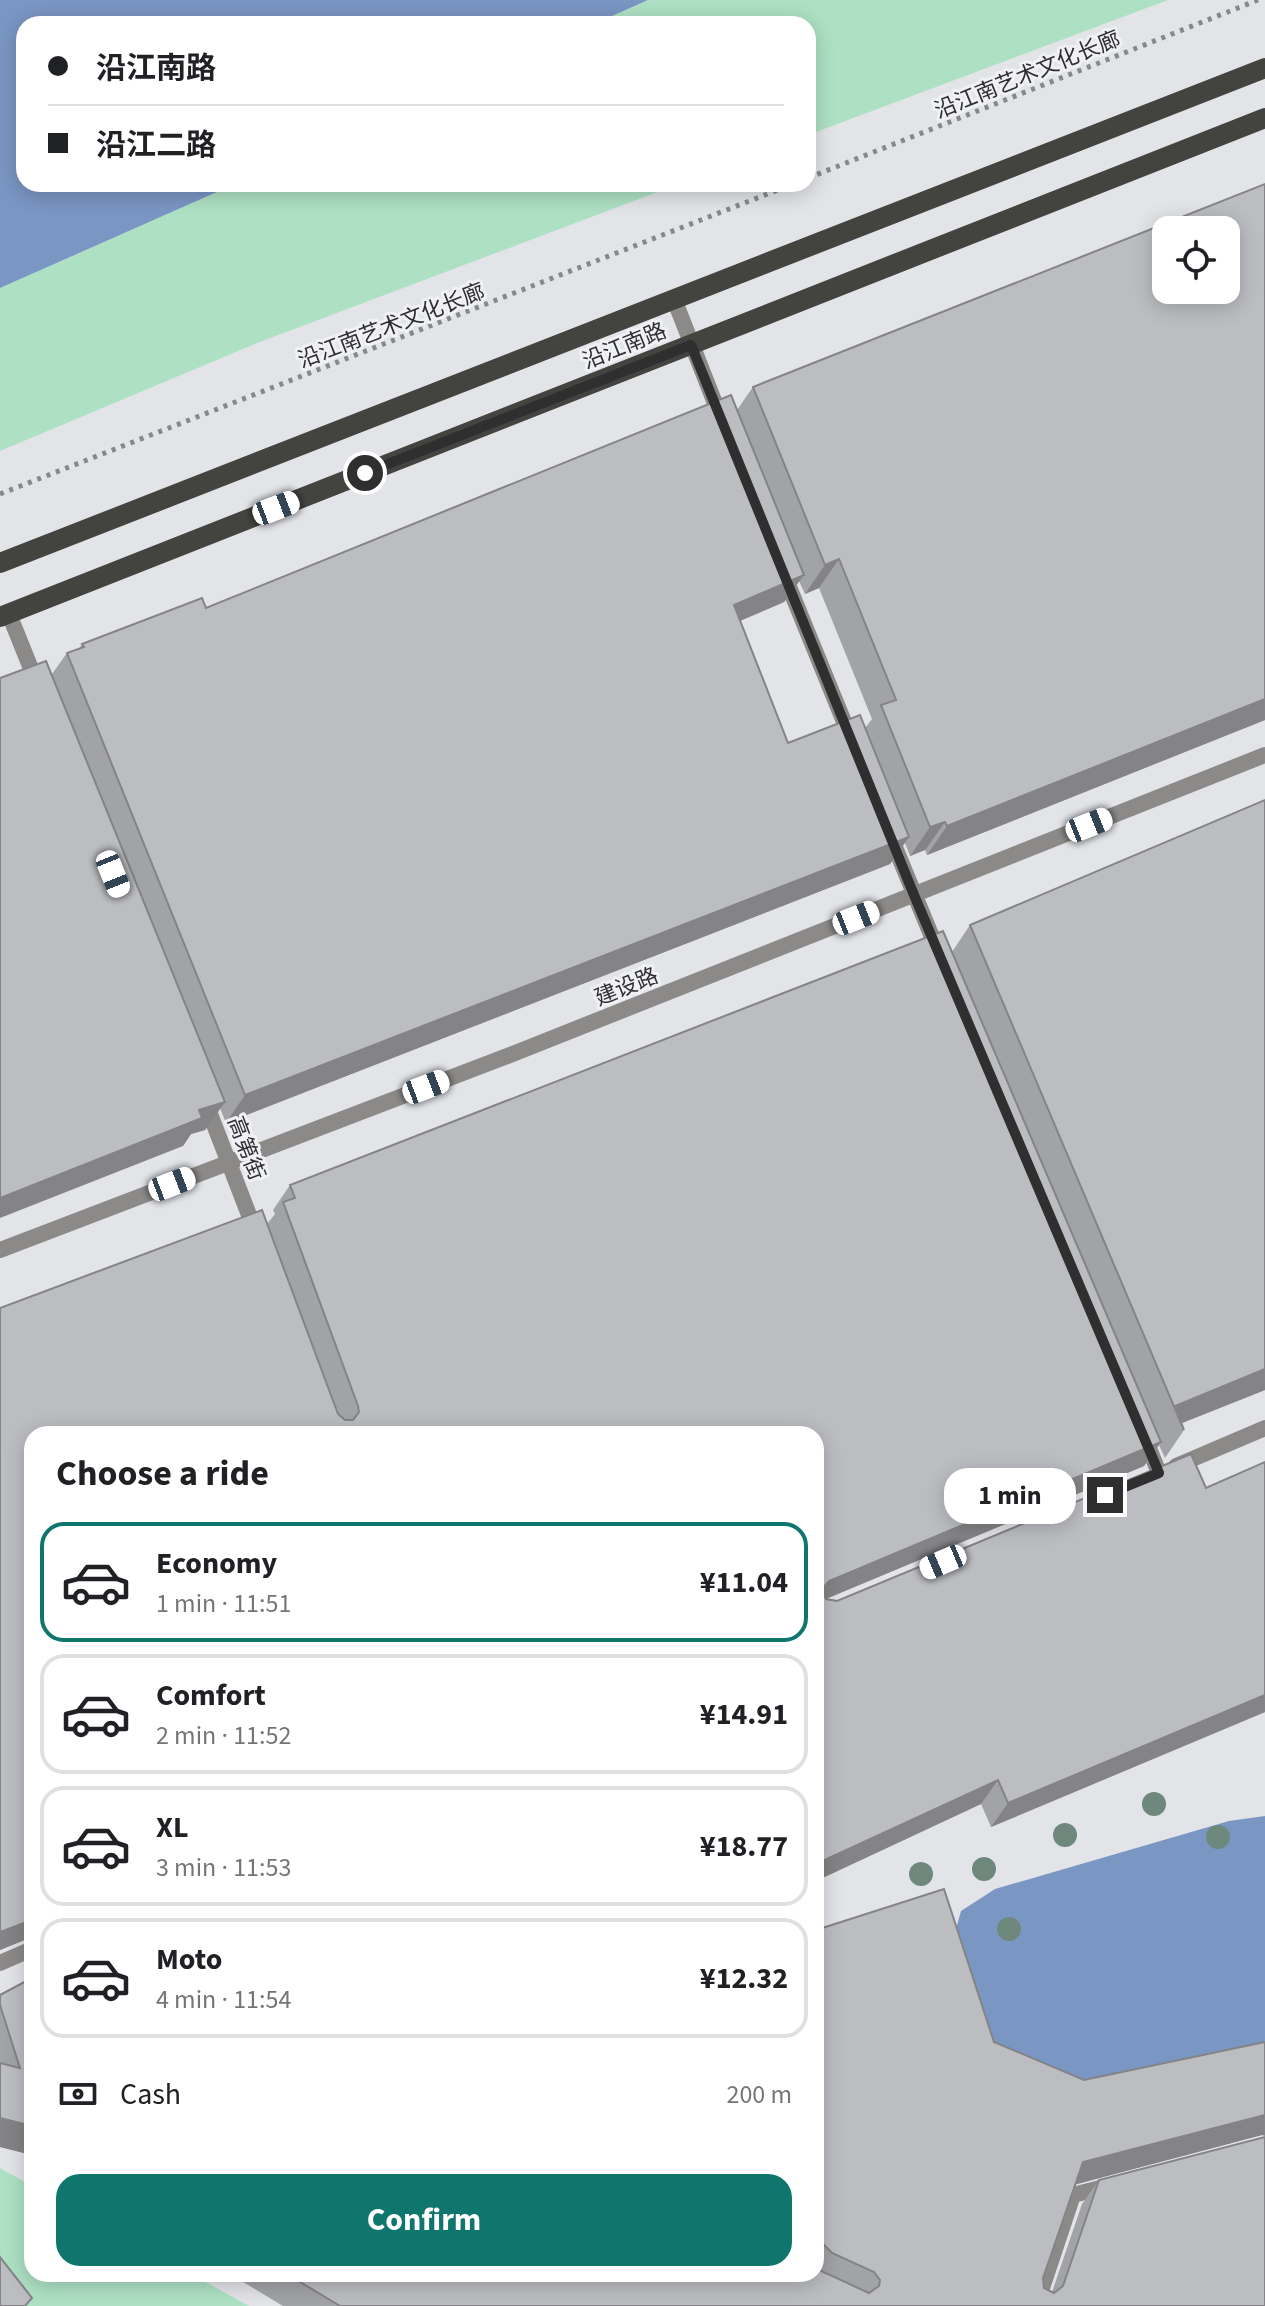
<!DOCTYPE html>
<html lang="en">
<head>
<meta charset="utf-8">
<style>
  :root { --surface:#fff; --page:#f6f6f6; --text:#202124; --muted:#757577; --line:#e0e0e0; --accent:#0f766e }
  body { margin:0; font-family:"Source Sans 3","Noto Sans SC",sans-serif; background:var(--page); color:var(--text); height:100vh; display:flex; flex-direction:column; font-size:30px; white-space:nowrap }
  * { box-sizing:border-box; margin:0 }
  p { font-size:26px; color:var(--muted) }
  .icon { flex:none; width:44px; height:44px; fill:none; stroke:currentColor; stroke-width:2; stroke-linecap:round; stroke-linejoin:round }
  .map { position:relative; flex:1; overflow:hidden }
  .sheet { position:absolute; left:24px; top:1426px; width:800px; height:856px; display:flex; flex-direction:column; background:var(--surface); border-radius:24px; box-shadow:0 4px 20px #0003 }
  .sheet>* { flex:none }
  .top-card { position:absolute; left:16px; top:16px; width:800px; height:176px; border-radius:24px; box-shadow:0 4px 20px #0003; display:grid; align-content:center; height:176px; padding:0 32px; background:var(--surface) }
  .fabs { position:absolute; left:1152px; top:216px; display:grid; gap:16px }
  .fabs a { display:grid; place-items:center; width:88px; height:88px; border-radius:16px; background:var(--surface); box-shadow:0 4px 20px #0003; font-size:40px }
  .end { position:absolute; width:36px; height:36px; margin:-18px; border:10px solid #2f2f30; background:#fff; box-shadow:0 0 0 4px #fff }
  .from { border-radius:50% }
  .bubble { position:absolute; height:56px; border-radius:24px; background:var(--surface); box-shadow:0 4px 20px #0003; font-size:26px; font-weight:700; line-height:56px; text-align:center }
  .car { position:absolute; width:24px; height:48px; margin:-24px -12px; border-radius:10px; box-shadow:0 0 6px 2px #0007; background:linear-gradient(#fff 24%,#345 0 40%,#fff 0 76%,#345 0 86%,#fff 0) }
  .top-card b { display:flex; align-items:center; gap:28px; height:76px; font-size:30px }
  .top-card b+b { border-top:2px solid var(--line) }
  .top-card i { width:20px; height:20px; background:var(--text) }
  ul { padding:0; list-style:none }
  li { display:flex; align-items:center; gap:24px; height:120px; margin:0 16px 12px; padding:0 16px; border:4px solid var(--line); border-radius:24px }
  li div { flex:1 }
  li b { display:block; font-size:30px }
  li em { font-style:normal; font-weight:700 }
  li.current { border-color:var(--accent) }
  li>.icon { width:72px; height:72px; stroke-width:1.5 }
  h2 { padding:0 32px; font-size:36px; line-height:96px }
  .pay { display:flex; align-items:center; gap:20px; height:88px; padding:0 32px; font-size:30px }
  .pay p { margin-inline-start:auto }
  .button { display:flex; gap:16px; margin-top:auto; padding:16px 32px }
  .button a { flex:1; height:92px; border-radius:24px; background:var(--accent); color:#fff; font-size:32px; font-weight:700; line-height:92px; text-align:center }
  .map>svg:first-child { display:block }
  .green { fill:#aee1c4 }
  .water { fill:#7a96c3 }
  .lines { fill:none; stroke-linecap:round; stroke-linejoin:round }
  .path { stroke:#87888a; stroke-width:5; stroke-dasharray:4 6; stroke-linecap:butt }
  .service { stroke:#8b8a89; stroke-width:16 }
  .minor { stroke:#8b8a89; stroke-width:16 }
  .primary { stroke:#434340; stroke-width:20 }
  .tree { fill:#6e887e }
  .wall { fill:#a2a3a6; fill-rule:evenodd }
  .shaded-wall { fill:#848487 }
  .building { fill:#bcbdc1; stroke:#848487; stroke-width:2; fill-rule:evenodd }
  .route { stroke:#2f2f30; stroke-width:10 }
  .labels { text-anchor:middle; stroke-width:6; stroke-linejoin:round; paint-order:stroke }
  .street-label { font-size:22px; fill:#2f2f30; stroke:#f0f1f5 }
</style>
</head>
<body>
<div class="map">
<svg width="1265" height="2306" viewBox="0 0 1265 2306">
  <rect width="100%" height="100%" fill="#e3e4e8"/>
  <g class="green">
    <path d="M 648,0 L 1168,0 L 808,135 L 808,24 L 594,24 Z"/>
    <path d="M 235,184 L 679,184 L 257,343 L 0,451 L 0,288 Z"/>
    <path d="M 0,2168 L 32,2186 L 32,2274 L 191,2274 L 249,2306 L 12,2306 L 0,2290 Z"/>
  </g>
  <g class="water">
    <path d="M 0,0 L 648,0 L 594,24 L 24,24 L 24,184 L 235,184 L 0,288 Z"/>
    <path d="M 1265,1816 L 1265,2078 L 1056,2091 L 996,2054 L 955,1933 L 961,1911 L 995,1889 L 1229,1821 Z"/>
  </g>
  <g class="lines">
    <g class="path">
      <path d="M 808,178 L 1258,0"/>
      <path d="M 0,494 L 793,184"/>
    </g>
    <g class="service">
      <path d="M 0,1963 L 32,1949"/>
      <path d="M 1036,2306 L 1073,2195 L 1112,2185"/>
    </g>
    <g class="minor">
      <path d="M 674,299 L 722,421"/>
      <path d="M 783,572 L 851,739"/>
      <path d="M 9,614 L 38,686"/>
      <path d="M 890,835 L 939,954"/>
      <path d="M 205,1101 L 256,1233"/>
      <path d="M 0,1250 L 510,1055 L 1265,755"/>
      <path d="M 1144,1436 L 1159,1473"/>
      <path d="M 1176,1466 L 1265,1428"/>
    </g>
    <g class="primary">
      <path d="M 0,563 L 1265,68"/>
      <path d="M 0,617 L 1265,118"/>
    </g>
  </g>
  <g class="tree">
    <circle cx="1154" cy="1804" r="12"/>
    <circle cx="1065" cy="1835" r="12"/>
    <circle cx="1218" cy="1837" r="12"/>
    <circle cx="984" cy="1869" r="12"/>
    <circle cx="921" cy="1874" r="12"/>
    <circle cx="1009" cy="1929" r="12"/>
  </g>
  <g class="wall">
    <path d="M 753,387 L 1265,720 L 927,855 L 925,850 L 910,856 L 905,843 L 890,864 L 226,1123 L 220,1108 L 205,1130 L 191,1134 L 183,1146 L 52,674 L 67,653 L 79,649 L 82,644 L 206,608 L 737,410 ZM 799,581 L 805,594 L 819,588 L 872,719 L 865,728 L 788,743 L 740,621 L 784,602 Z"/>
    <path d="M 1265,800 L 1265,1390 L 1182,1423 L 1184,1430 L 1165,1458 L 1159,1445 L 1144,1466 L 826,1599 L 837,1601 L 1206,1488 L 1265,1462 L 1265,1712 L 991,1827 L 981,1804 L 816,1881 L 816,1434 L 32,1434 L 32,1937 L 0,1950 L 0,1308 L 267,1224 L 275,1214 L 273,1210 L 290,1185 L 952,952 L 970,925 Z"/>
    <path d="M 816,1930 L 994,2042 L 1084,2080 L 1262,2135 L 1076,2184 L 1043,2278 L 1044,2288 L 1052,2292 L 1082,2204 L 1099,2180 L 1265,2306 L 283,2306 L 230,2274 L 816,2274 Z"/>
    <path d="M 32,1978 L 32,2155 L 0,2147 L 0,1995 Z"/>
  </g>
  <g class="shaded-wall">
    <path d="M 839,559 L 819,588 L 805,594 L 825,565 Z"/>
    <path d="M 804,575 L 784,602 L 714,632 L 734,605 Z"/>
    <path d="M 1265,699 L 1265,720 L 927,855 L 947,826 Z"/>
    <path d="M 945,822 L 925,850 L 910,856 L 930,827 Z"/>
    <path d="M 909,837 L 890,864 L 226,1123 L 245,1095 Z"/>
    <path d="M 225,1102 L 205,1130 L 191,1134 L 183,1146 L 0,1218 L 0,1198 L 199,1110 Z"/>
    <path d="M 1265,1369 L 1265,1390 L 1182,1423 L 1175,1406 Z"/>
    <path d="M 1161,1442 L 1144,1466 L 816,1603 L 816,1598 L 829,1581 Z"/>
    <path d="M 1265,1695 L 1265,1712 L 991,1827 L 1008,1803 Z"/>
    <path d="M 998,1780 L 981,1804 L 816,1881 L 816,1864 Z"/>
    <path d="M 32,1920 L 32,1937 L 0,1950 L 0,1932 Z"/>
    <path d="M 1265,2115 L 1265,2136 L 1262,2135 L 1066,2187 L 1083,2162 Z"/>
    <path d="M 0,2118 L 32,2126 L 32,2155 L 0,2147 Z"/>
  </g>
  <g class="building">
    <path d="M 1265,184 L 1265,699 L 947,826 L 945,822 L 930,827 L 881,705 L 896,700 L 839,559 L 825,565 L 753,387 ZM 1166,230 L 1226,230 L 1226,290 L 1166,290 Z"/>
    <path d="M 731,395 L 804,575 L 734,605 L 788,743 L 860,715 L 909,837 L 245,1095 L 67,653 L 84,647 L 82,644 L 202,598 L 206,608 Z"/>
    <path d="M 46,661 L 225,1102 L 199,1110 L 202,1118 L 0,1198 L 0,678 Z"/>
    <path d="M 1265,800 L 1265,1369 L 1175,1406 L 1184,1430 L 970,925 Z"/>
    <path d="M 943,931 L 1161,1442 L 829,1581 L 822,1589 L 826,1599 L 837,1601 L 1191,1454 L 1206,1488 L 1265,1462 L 1265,1695 L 1008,1803 L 998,1780 L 816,1864 L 816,1434 L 32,1434 L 32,1920 L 0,1932 L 0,1308 L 262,1210 L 338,1414 L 345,1420 L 353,1420 L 359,1412 L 358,1406 L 283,1202 L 295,1198 L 290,1185 Z"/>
    <path d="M 944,1889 L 994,2042 L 1084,2080 L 1265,2042 L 1265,2115 L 1083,2162 L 1043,2278 L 1044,2288 L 1054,2293 L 1063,2286 L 1099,2180 L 1265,2137 L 1265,2306 L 340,2306 L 287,2274 L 816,2274 L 816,2267 L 819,2270 L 869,2293 L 879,2286 L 880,2280 L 874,2272 L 832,2253 L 818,2239 L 816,2240 L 816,1930 Z"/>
    <path d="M 32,1978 L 32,2126 L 0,2118 L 0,2063 L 20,2068 L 0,2005 L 0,1995 Z"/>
    <path d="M 0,2257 L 32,2298 L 25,2306 L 0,2306 Z"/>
  </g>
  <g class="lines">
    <path class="route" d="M 365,473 L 691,345 L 914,895 L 1159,1473 L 1105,1495"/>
  </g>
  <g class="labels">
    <g class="street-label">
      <text transform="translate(1027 74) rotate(-22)" y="8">沿江南艺术文化长廊</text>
      <text transform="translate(391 325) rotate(-21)" y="8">沿江南艺术文化长廊</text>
      <text transform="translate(624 345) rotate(-22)" y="8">沿江南路</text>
      <text transform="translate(626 986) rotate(-22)" y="8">建设路</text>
      <text transform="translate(247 1148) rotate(69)" y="8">高第街</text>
    </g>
  </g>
</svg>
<div class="fabs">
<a><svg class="icon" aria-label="locate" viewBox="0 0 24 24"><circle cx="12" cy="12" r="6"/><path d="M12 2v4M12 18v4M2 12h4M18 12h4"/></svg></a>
</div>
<i class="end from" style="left:365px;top:473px"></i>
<i class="end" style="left:1105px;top:1495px"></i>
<div class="bubble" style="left:944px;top:1468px;width:132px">1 min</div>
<i class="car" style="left:276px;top:508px;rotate:69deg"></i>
<i class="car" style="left:1089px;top:825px;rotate:68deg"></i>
<i class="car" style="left:113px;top:874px;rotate:158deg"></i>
<i class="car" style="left:856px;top:918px;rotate:68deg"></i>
<i class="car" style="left:426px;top:1087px;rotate:69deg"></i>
<i class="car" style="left:172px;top:1184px;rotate:69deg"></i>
<i class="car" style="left:943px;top:1562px;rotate:247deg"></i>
<div class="top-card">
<b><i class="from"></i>沿江南路</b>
<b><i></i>沿江二路</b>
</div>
<section class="sheet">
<h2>Choose a ride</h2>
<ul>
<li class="current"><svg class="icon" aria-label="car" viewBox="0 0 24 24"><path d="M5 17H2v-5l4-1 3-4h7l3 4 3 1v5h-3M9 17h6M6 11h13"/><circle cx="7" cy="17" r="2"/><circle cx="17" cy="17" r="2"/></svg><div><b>Economy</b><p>1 min · 11:51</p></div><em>¥11.04</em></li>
<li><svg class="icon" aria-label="car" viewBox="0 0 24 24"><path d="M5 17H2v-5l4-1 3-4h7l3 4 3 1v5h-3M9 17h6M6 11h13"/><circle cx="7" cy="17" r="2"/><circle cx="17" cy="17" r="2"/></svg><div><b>Comfort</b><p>2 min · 11:52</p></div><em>¥14.91</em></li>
<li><svg class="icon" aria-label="car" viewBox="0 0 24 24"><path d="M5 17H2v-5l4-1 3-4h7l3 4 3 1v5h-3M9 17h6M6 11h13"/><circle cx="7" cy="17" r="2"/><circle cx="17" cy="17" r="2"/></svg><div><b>XL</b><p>3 min · 11:53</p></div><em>¥18.77</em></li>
<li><svg class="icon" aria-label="car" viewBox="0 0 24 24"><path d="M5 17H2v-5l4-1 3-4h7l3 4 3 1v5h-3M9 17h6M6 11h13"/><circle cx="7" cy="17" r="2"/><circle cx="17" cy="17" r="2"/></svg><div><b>Moto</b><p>4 min · 11:54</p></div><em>¥12.32</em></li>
</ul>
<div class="pay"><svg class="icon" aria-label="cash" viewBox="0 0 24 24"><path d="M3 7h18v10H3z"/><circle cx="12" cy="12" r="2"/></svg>Cash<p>200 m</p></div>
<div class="button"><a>Confirm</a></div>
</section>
</div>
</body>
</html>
